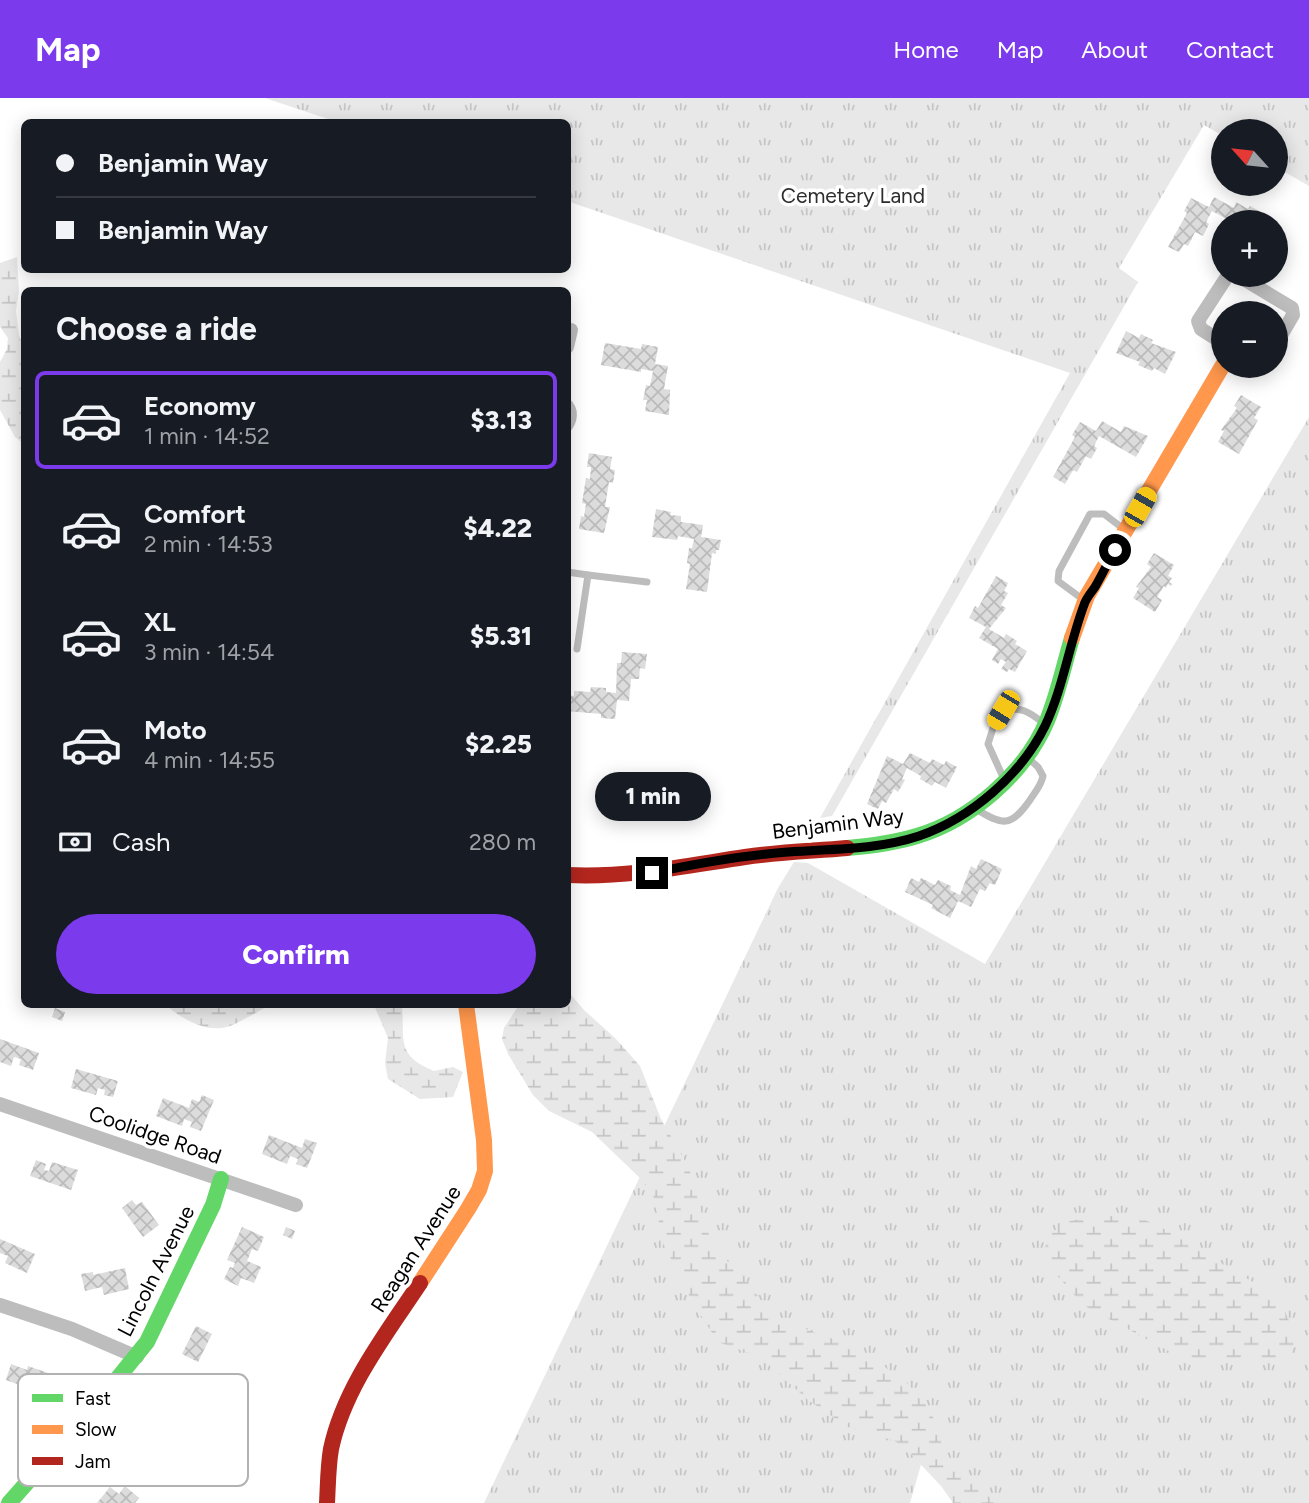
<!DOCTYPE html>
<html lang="en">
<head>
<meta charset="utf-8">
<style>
  :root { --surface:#171b24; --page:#242831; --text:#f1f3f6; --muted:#9ea1a6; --line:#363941; --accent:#7c3aed }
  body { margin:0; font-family:Figtree,sans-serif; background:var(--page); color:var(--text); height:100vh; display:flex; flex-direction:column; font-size:26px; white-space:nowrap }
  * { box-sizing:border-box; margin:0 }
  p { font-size:23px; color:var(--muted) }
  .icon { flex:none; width:38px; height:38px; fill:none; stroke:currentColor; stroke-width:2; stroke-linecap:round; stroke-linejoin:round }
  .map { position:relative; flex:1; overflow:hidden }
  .drawer { position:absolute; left:21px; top:189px; width:550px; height:721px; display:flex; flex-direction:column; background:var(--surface); border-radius:10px; box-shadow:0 4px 18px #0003 }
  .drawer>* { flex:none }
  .hud { position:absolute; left:21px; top:21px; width:550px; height:154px; border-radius:10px; box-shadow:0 4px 18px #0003; display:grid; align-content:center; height:154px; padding:0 35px; background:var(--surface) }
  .needle { width:46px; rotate:297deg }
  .tools { position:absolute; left:1211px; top:21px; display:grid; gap:14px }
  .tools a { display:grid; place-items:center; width:77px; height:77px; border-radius:50%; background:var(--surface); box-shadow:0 4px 18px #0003; font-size:35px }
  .end { position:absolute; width:32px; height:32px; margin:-16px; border:9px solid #000; background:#fff; box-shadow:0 0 0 4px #fff }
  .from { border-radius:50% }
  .bubble { position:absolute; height:49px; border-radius:24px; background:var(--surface); box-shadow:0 4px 18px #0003; font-size:23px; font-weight:800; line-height:49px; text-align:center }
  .car { position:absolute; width:21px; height:42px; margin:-21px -10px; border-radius:9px; box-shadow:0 0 5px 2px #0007; background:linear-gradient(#f5c518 24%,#345 0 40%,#f5c518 0 76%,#345 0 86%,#f5c518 0) }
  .hud b { display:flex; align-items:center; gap:24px; height:66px; font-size:26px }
  .hud b+b { border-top:2px solid var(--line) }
  .hud i { width:18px; height:18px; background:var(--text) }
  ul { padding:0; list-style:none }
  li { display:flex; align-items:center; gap:21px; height:98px; margin:0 14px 10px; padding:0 21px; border:4px solid transparent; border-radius:10px }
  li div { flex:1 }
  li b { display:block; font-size:26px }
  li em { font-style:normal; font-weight:800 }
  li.on { border-color:var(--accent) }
  li>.icon { width:63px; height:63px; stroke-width:1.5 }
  h2 { padding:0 35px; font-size:32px; line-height:84px }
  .pay { display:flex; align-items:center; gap:18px; height:77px; padding:0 35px; font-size:26px }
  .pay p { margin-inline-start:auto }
  .cta { display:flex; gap:14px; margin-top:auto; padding:14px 35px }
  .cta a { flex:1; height:80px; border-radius:42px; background:var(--accent); color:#fff; font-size:28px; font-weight:800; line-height:80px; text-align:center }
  header { display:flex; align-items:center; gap:42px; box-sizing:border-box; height:98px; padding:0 35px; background:var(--accent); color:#fff }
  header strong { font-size:33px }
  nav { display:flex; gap:38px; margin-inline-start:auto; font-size:24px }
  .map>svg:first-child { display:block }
  .grass { fill:url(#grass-tufts) }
  .wetland { fill:url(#wetland-marsh) }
  .building { fill:url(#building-cross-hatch) }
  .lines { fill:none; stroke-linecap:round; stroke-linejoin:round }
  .lane { stroke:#bdbdbd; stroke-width:7 }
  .street { stroke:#bdbdbd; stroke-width:14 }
  .fast { stroke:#63d668; stroke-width:16 }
  .slow { stroke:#ff974d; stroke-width:16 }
  .jam { stroke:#b3261e; stroke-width:16 }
  .route { stroke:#000; stroke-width:9 }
  .labels { text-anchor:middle; stroke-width:7; stroke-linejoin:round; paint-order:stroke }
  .park-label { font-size:21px; fill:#2d2d2d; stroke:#fff }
  .street-label { font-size:21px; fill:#000; stroke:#fff }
  .key { fill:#fff; stroke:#b2b2b2; stroke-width:2 }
  .key-label { font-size:19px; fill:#000 }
</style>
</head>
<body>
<header>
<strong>Map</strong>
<nav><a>Home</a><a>Map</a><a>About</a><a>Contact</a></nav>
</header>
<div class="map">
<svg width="1309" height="1405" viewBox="0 0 1309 1405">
  <defs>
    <pattern id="grass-tufts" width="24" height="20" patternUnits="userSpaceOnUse" patternTransform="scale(1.75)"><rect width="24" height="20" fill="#e8e8e8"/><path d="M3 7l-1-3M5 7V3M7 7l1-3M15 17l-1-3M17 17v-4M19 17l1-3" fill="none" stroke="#c5c5c5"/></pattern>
    <pattern id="wetland-marsh" width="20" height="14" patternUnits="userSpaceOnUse" patternTransform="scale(1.75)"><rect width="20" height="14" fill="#e8e8e8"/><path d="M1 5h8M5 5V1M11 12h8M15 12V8" fill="none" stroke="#c5c5c5"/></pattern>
    <pattern id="building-cross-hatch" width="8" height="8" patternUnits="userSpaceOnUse" patternTransform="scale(1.75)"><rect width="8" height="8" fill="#dcdcdc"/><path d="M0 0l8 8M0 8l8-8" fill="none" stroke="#bbb"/></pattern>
  </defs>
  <rect width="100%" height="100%" fill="#fff"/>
  <g class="grass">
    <path d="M 265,0 L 1309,0 L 1309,88 L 1276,69 L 1276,33 L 1223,33 L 1223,38 L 1204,27 L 1119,170 L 1138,184 L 832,718 L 820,720 L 1070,275 L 567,103 L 567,24 L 337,24 Z"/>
    <path d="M 1309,319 L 1309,1405 L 974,1405 L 924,1356 L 910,1405 L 484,1405 L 778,790 L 794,764 L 808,765 L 985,866 Z"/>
  </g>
  <g class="wetland">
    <path d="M 17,159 L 19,193 L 16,213 L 19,237 L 24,252 L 24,346 L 15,339 L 0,312 L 0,264 L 7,251 L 8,240 L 0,229 L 0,165 Z"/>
    <path d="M 567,892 L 584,912 L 616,941 L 640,968 L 661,1021 L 689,1070 L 706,1130 L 716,1152 L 744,1179 L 771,1216 L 813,1234 L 856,1249 L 905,1283 L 930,1310 L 944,1353 L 951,1363 L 981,1389 L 994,1405 L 953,1405 L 941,1388 L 910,1355 L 895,1343 L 848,1329 L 808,1302 L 760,1259 L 718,1244 L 693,1205 L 664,1147 L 653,1097 L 641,1081 L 592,1034 L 549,1013 L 533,997 L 508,956 L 502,941 L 504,930 L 519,907 L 567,906 Z"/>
    <path d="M 166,907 L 271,907 C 259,912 238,926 227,929 C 206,935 180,920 166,907 Z"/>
    <path d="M 374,907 L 402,907 C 405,942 395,957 434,973 L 453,969 L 463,974 L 453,999 L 420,1001 L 388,981 L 385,965 L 388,940 Z"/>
    <path d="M 1128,1115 L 1159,1128 L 1276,1198 L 1291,1226 L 1294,1239 L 1293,1252 L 1289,1259 L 1281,1264 L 1266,1265 L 1247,1262 L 1201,1262 L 1176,1257 L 1083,1207 L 1049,1168 L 1045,1152 L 1046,1144 L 1054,1133 L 1066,1124 L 1080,1121 L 1095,1121 Z"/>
  </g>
  <g class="building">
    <path d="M 1214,99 L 1234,110 L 1236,104 L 1248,111 L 1250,108 L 1261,114 L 1255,124 L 1225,124 L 1227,121 L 1212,113 L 1206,124 L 1209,126 L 1203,138 L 1195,134 L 1188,148 L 1184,146 L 1179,154 L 1168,149 L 1187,115 L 1184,113 L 1191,100 L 1209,109 Z"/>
    <path d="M 1126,233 L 1139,240 L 1141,236 L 1153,242 L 1151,245 L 1176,254 L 1165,276 L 1154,270 L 1152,273 L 1138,267 L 1140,264 L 1116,255 Z"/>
    <path d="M 605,245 L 641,251 L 642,246 L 658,249 L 655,266 L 668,268 L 664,291 L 670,292 L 669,317 L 645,313 L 647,302 L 643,302 L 646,287 L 650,288 L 653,273 L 641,271 L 641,274 L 601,267 Z"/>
    <path d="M 1241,297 L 1261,309 L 1254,320 L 1258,322 L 1239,356 L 1218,344 L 1224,333 L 1221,332 L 1237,310 L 1234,308 Z"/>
    <path d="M 1102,323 L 1121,334 L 1124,328 L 1148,338 L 1136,359 L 1099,338 L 1094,348 L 1097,350 L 1091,361 L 1086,358 L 1077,374 L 1073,372 L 1065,386 L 1053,379 L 1075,339 L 1072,337 L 1080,324 L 1096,333 Z"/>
    <path d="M 589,355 L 612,359 L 610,371 L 615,372 L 613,385 L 609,384 L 605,409 L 610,409 L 604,435 L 579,431 L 581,418 L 584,419 L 586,406 L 582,405 L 586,380 L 590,381 L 591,369 L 587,369 Z"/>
    <path d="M 656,411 L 671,414 L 670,417 L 681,418 L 681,424 L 703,427 L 701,439 L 721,442 L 719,452 L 716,452 L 716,456 L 712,455 L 707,494 L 686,491 L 690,466 L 687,465 L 689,450 L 692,450 L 694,441 L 678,438 L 677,442 L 652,439 Z"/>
    <path d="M 1154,455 L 1174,467 L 1168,478 L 1172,480 L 1169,484 L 1172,486 L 1171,488 L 1168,486 L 1166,490 L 1164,488 L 1157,499 L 1162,502 L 1155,514 L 1133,500 L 1139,490 L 1136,489 L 1151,469 L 1147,466 Z"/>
    <path d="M 996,478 L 1008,485 L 1004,493 L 1008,495 L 1001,507 L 1006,510 L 989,531 L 1004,540 L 1006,536 L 1017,543 L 1015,546 L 1027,553 L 1015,574 L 1009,571 L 1007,574 L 1001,571 L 1006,564 L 1001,561 L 998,566 L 992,562 L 998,551 L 979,540 L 986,529 L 969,520 L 975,508 L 978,510 Z"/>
    <path d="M 622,554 L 647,556 L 645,571 L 640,570 L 639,581 L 631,581 L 629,603 L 617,602 L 615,621 L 601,620 L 601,616 L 567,613 L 567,597 L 574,598 L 574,593 L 590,594 L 591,589 L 606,590 L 606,594 L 616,595 L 617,565 L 621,565 Z"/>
    <path d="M 910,655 L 930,665 L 932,661 L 944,667 L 946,663 L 957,669 L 946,690 L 935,684 L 932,688 L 920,681 L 921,678 L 907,670 L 902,681 L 905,682 L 898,694 L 894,691 L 886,705 L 882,703 L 878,711 L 867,706 L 887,658 L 903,666 Z"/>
    <path d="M 981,761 L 1002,771 L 995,787 L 990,785 L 985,793 L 980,791 L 971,809 L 958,803 L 950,820 L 931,810 L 933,807 L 905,794 L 911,780 L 919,784 L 921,780 L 935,787 L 938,782 L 951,788 L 950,792 L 960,797 L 971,768 L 976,771 Z"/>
    <path d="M 55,910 L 65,914 L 62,923 L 52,919 Z"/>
    <path d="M 0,941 L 39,955 L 33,972 L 19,967 L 21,961 L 14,959 L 11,968 L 0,964 Z"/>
    <path d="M 76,971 L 118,983 L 113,999 L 104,997 L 105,992 L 98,990 L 96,997 L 71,990 Z"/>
    <path d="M 202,997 L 214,1002 L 201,1033 L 190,1029 L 192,1024 L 184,1021 L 182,1028 L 156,1018 L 163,1000 L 189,1010 L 192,1001 L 199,1004 Z"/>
    <path d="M 269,1037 L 302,1050 L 305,1041 L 317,1045 L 307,1070 L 296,1066 L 298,1061 L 290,1058 L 287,1066 L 262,1056 Z"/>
    <path d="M 36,1062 L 46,1066 L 44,1072 L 49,1073 L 52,1064 L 78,1072 L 71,1092 L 30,1078 Z"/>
    <path d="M 132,1102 L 136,1107 L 142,1104 L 159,1127 L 143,1139 L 122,1110 Z"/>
    <path d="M 242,1129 L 264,1139 L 258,1153 L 252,1151 L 247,1163 L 261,1169 L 254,1185 L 241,1180 L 238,1188 L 224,1181 L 230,1169 L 233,1170 L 235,1165 L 227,1162 Z"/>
    <path d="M 286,1129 L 295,1133 L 292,1141 L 283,1137 Z"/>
    <path d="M 0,1141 L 35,1156 L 27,1175 L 5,1165 L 8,1158 L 0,1155 Z"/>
    <path d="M 125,1170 L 129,1191 L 104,1197 L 102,1189 L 85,1193 L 81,1176 L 93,1174 L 93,1177 Z"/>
    <path d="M 196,1228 L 212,1236 L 198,1264 L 182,1256 Z"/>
    <path d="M 11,1266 L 27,1272 L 28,1268 L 54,1277 L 47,1297 L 6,1282 Z"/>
    <path d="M 125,1388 L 139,1400 L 135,1405 L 97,1405 L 110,1389 L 119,1396 Z"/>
  </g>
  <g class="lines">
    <g class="lane">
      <path d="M 567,303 C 576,311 575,323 567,332"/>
      <path d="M 567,474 L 588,477"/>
      <path d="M 1081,500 L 1058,483 L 1059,473 L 1090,416 L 1104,416 L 1125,432"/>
      <path d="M 577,551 L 588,477 L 647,484"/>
      <path d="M 1003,679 L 988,646 L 994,627 L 1003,612 C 1021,609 1028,613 1042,624"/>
      <path d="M 976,711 C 1003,728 1011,729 1030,702 C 1035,694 1041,688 1043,678 L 1038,669 L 1029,661"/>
    </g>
    <g class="street">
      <path d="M 1237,177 L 1292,210 L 1293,217 L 1276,246"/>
      <path d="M 1223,245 L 1201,231 L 1198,223 L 1228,177"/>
      <path d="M 567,249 L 571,232"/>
      <path d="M 0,1006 L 296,1107"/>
      <path d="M 0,1207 L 72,1231 L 137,1259"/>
    </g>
    <g class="fast">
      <path d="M 847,750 C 871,748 894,745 917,738 C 971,722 1025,675 1047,623 C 1058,596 1064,567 1072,540"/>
      <path d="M 9,1405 L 100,1302 L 147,1244 L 213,1107 L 221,1081"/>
    </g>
    <g class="slow">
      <path d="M 1072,540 L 1087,498 L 1223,267"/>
      <path d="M 420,1185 L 468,1111 L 479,1092 L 485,1073 L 484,1042 L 466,906"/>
    </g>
    <g class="jam">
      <path d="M 567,777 C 628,780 685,768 745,759 C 779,754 813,753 847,750"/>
      <path d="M 327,1405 C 328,1387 328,1368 331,1351 C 344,1290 386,1236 420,1185"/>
    </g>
  </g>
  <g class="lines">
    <path class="route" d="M 652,775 C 690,767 728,760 767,756 C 817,750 871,754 919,738 C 971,720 1021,677 1045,628 C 1063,590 1069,547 1084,507 C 1086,500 1091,495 1095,489 C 1102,477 1108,464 1115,452"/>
  </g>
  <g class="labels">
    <g class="park-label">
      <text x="853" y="105">Cemetery Land</text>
    </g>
    <g class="street-label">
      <text transform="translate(838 726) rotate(-7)" y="7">Benjamin Way</text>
      <text transform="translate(155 1037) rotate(19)" y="7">Coolidge Road</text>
      <text transform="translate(416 1151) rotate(-57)" y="7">Reagan Avenue</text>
      <text transform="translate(156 1173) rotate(-63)" y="7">Lincoln Avenue</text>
    </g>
  </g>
  <rect x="18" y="1276" width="230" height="112" rx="10" class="key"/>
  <rect x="32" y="1296" width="31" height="8" fill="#63d668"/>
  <rect x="32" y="1327" width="31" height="9" fill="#ff974d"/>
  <rect x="32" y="1359" width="31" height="8" fill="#b3261e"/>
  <g class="key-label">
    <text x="75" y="1307">Fast</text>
    <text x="75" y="1338">Slow</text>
    <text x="75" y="1370">Jam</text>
  </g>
</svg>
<div class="tools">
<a><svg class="needle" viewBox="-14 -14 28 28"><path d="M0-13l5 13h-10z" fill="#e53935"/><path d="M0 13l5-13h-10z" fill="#9ea1a6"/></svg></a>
<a>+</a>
<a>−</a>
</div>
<i class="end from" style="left:1115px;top:452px"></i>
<i class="end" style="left:652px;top:775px"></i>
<div class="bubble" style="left:595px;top:674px;width:116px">1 min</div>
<i class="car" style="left:1140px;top:409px;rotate:30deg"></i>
<i class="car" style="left:1003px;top:612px;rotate:211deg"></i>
<div class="hud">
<b><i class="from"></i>Benjamin Way</b>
<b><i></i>Benjamin Way</b>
</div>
<section class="drawer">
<h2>Choose a ride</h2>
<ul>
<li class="on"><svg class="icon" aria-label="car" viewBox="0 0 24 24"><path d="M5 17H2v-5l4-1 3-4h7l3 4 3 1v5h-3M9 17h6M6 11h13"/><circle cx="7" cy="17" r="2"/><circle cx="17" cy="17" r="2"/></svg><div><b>Economy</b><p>1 min · 14:52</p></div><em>$3.13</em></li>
<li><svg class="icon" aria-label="car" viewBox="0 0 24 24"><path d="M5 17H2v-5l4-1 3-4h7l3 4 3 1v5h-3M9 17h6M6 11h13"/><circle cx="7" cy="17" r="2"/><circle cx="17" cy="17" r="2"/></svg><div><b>Comfort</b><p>2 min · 14:53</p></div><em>$4.22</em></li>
<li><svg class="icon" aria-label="car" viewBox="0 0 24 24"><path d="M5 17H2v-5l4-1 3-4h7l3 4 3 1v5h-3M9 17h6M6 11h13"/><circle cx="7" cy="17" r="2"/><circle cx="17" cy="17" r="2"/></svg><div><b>XL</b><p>3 min · 14:54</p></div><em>$5.31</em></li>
<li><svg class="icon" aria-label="car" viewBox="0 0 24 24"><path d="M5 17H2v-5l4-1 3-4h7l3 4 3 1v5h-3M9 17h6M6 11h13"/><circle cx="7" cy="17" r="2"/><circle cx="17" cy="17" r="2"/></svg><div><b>Moto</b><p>4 min · 14:55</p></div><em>$2.25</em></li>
</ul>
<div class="pay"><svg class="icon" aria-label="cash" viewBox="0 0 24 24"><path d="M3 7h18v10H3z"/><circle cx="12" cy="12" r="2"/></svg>Cash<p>280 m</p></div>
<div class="cta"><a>Confirm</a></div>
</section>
</div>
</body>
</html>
